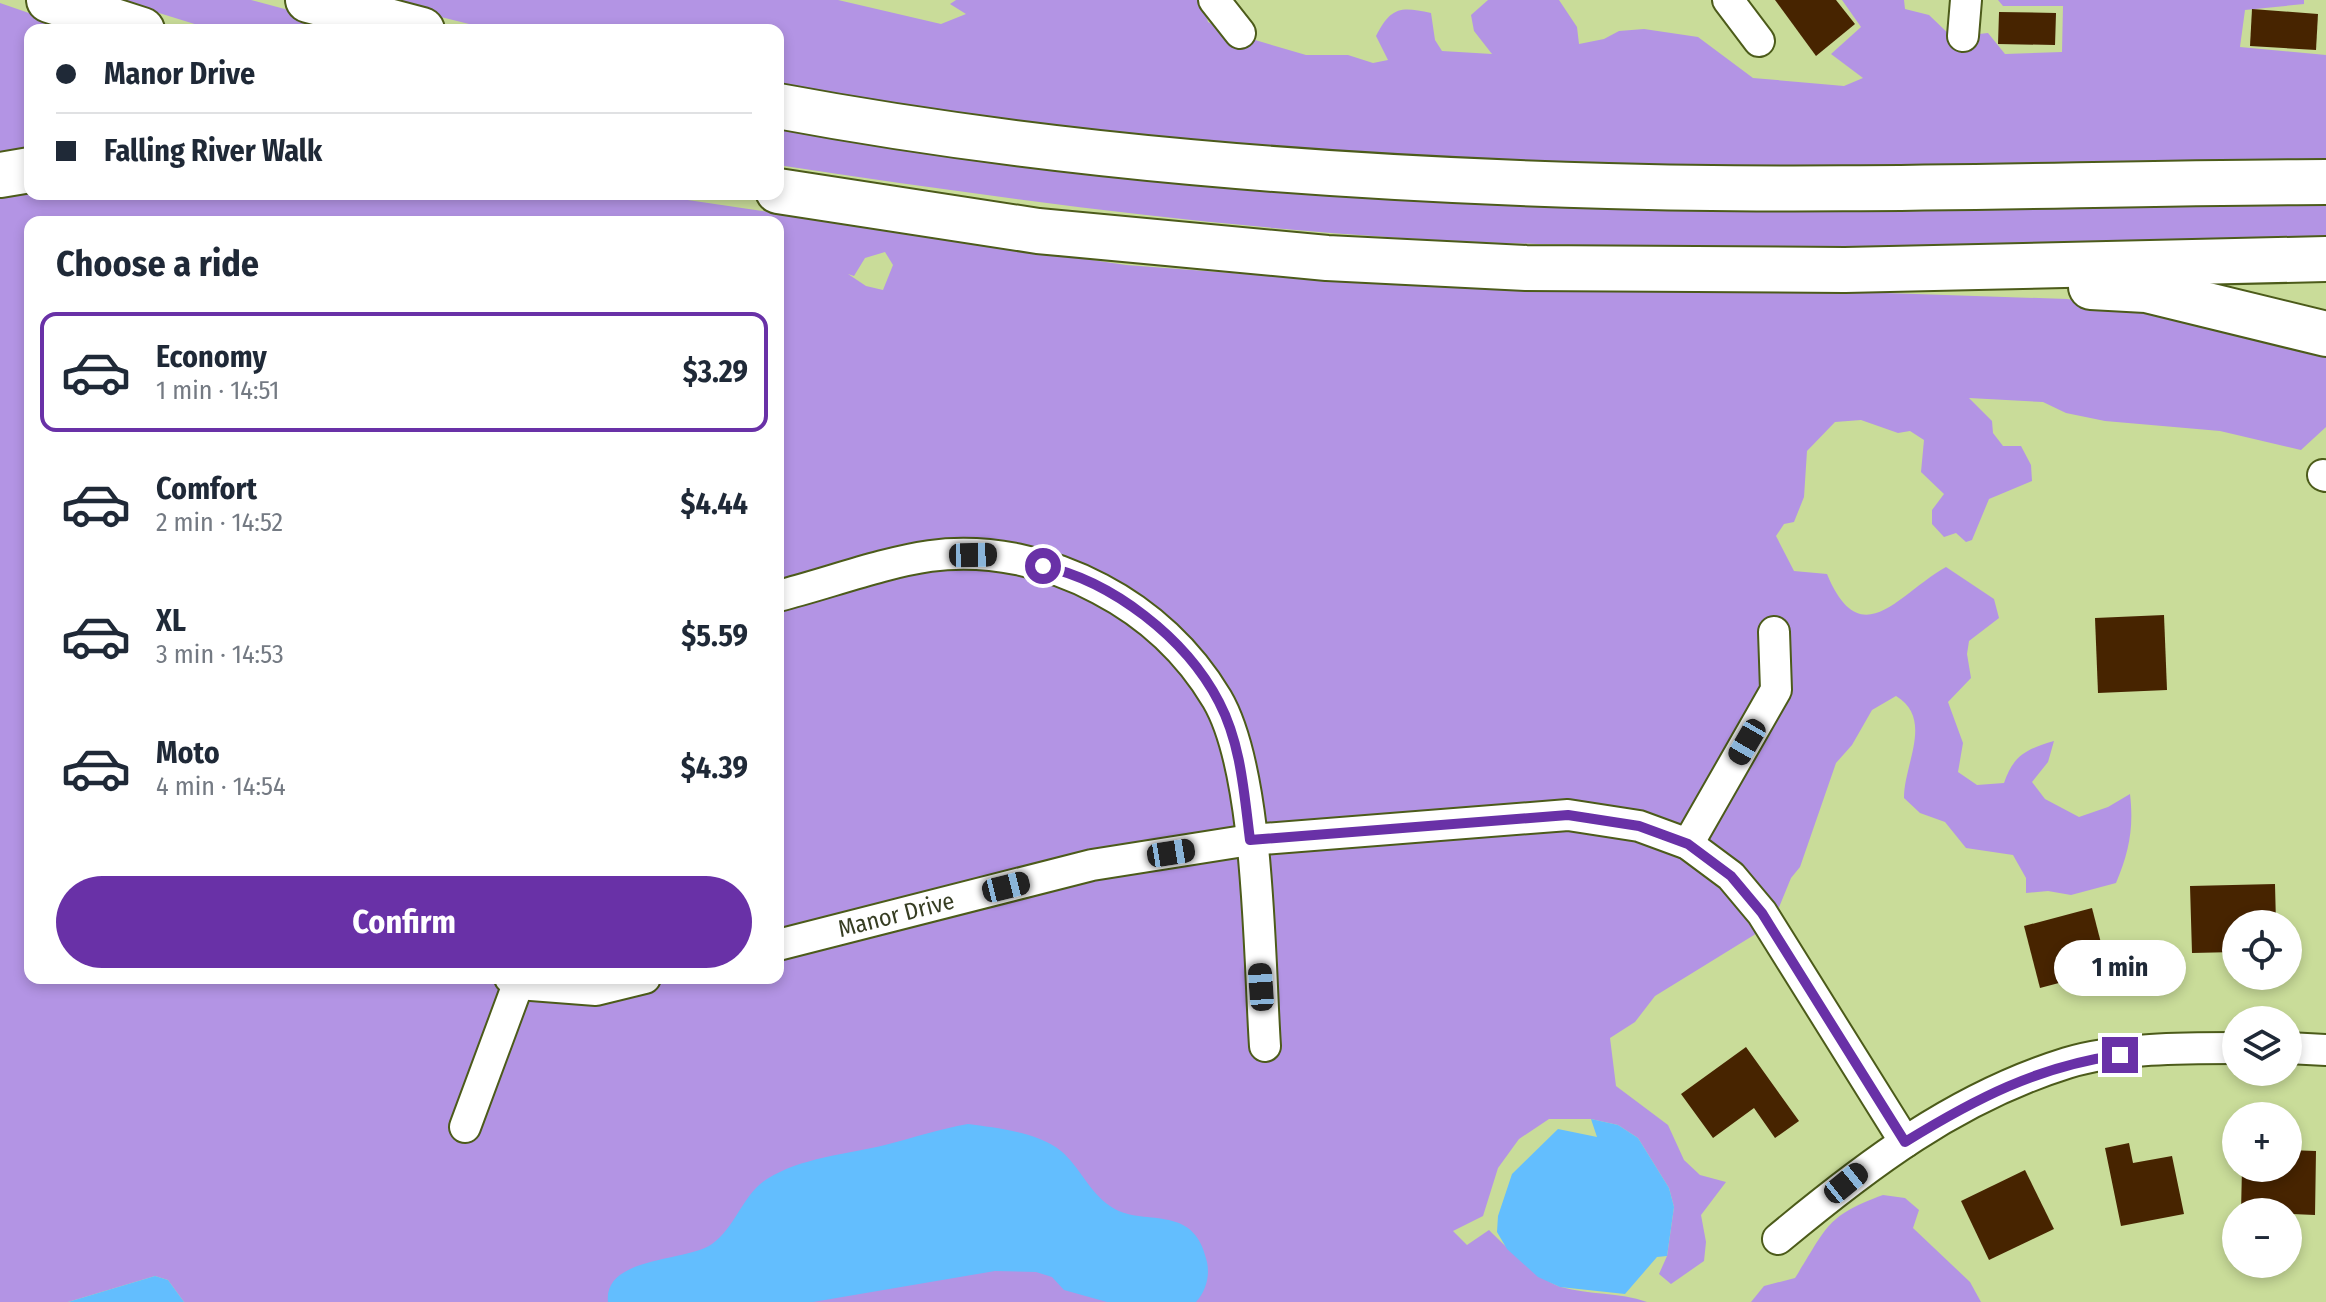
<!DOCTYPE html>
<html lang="en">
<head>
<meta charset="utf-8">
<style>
  :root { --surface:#fff; --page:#f2f2f3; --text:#1f2937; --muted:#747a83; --line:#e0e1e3; --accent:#6931a7 }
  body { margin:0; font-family:"Fira Sans Condensed",sans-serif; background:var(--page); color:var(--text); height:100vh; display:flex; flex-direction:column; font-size:30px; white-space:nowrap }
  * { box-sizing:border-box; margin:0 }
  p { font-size:26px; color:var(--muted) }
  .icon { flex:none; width:44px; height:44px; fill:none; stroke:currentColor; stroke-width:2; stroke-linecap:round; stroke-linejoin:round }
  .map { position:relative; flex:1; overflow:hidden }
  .panel { position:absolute; left:24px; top:216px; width:760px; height:768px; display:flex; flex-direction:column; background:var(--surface); border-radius:16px; box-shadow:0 4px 12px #0003 }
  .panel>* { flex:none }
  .guide { position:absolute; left:24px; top:24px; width:760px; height:176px; border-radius:16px; box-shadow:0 4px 12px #0003; display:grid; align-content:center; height:176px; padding:0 32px; background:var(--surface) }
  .tools { position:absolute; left:2222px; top:910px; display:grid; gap:16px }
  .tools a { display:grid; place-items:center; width:80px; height:80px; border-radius:50%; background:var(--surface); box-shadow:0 4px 12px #0003; font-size:40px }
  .end { position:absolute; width:36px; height:36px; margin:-18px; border:10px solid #6931a7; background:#fff; box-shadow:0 0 0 4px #fff }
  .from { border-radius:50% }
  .bubble { position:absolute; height:56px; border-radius:28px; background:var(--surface); box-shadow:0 4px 12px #0003; font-size:26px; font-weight:700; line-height:56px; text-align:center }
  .car { position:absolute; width:24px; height:48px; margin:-24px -12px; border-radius:10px; box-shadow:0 0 6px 2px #0007; background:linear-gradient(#222 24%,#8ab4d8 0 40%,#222 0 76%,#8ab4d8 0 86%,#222 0) }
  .guide b { display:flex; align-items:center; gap:28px; height:76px; font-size:30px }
  .guide b+b { border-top:2px solid var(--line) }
  .guide i { width:20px; height:20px; background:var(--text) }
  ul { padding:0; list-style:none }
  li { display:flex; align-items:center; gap:24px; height:120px; margin:0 16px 12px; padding:0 16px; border:4px solid transparent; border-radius:16px }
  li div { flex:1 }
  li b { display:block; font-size:30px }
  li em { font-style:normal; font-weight:700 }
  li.selected { border-color:var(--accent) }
  li>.icon { width:72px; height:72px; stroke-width:1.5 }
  h2 { padding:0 32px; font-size:36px; line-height:96px }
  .primary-button { display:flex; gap:16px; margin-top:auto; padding:16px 32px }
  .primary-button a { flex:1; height:92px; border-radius:48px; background:var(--accent); color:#fff; font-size:32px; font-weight:700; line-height:92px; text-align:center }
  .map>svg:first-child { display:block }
  .green { fill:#b394e4; fill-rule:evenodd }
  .water { fill:#63befe }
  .building { fill:#472400 }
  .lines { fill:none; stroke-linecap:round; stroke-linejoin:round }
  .minor-casing { stroke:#4c5b1a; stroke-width:34 }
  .motorway-casing { stroke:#4c5b1a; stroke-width:48 }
  .minor { stroke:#fff; stroke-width:30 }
  .motorway { stroke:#fff; stroke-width:44 }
  .route { stroke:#6931a7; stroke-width:10 }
  .labels { text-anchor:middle; stroke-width:8; stroke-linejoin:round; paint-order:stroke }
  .street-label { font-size:24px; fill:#363d22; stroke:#d6e9a6 }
</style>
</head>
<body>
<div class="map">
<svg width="2326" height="1302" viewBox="0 0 2326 1302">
  <rect width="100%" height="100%" fill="#c9dc99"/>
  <g class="green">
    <path d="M 117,0 L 251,0 L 363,30 L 214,30 Z"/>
    <path d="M 373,0 L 838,0 L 941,24 L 966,14 L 950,4 L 956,0 L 1197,0 L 1203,4 L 1208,22 L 1228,32 L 1306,55 L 1348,55 L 1373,63 L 1388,60 L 1376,36 C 1391,7 1400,6 1431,13 L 1435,40 L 1442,51 L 1492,54 L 1474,31 L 1471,15 L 1488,0 L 1559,0 L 1577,27 L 1579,44 L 1604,39 L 1619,31 L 1644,29 L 1698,37 L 1753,78 L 1844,86 L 1863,78 L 1831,54 L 1861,27 L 1842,0 L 1904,0 L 1905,9 L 1929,15 L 1952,37 L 1988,33 L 2005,54 L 2062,52 L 2063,6 L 2003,6 L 1998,0 L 2304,0 L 2304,4 L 2245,10 L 2240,47 L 2326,55 L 2326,161 L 1589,170 L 1113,137 L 778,87 L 778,30 L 493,30 Z"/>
    <path d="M 0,3 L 78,30 L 30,30 L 30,158 L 0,164 Z"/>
    <path d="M 778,126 L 2326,201 L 2326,242 C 2064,244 1800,251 1538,244 C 1283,237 1030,203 778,165 Z"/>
    <path d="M 30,180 L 30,194 L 647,194 L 1126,265 L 1367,283 L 1584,291 L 1827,291 L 2067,299 L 2166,313 L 2326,351 L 2326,427 L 2301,450 L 2220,431 L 2105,421 L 2066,413 L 2043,402 L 1969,398 L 1992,421 L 1993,433 L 2003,446 L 2021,446 L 2031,465 L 2032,481 L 1989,499 L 1972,540 L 1966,542 L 1956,533 L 1944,537 L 1932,524 L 1932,510 L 1944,494 L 1921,472 L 1924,440 L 1910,431 L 1898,433 L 1861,420 L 1835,422 L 1807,451 L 1804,497 L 1794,522 L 1784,524 L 1776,536 L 1794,571 L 1827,574 C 1861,656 1899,593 1946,567 L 1994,599 L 1999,618 L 1969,641 L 1967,654 L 1971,678 L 1948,702 L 1963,743 L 1958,772 L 1977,785 L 2004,783 C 2013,756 2026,749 2054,741 L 2048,762 L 2032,782 L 2045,799 L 2079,817 L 2108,807 L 2130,794 C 2134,828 2129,852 2116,883 L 2071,895 L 2048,891 L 2026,893 L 2026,878 L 2013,855 L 1966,848 L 1945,822 L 1920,813 L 1904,798 C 1904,763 1934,719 1896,696 L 1872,710 L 1852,745 L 1836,763 L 1800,867 L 1791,878 L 1775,917 L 1754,935 L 1655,996 L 1635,1022 L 1610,1038 L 1616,1086 L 1668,1125 L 1684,1160 L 1700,1175 L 1726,1182 L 1701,1215 L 1706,1242 L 1704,1261 L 1671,1284 L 1659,1274 L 1667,1256 L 1674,1207 L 1669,1188 L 1638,1138 L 1618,1125 L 1591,1119 L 1549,1119 L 1519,1139 L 1498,1168 L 1483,1216 L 1453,1231 L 1467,1245 L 1489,1230 C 1505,1246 1540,1281 1561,1287 C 1589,1295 1619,1292 1647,1302 L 184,1302 L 168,1280 L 155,1276 L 68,1302 L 0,1302 L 0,186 ZM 30,222 L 778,222 L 778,978 L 30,978 ZM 885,252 L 893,265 L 883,290 L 866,286 L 848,274 L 854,276 L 865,258 Z"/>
    <path d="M 1883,1195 L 1905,1198 L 1919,1210 L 1913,1228 L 1970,1282 L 1981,1302 L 1751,1302 L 1764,1286 L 1795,1278 C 1827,1228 1825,1216 1883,1195 Z"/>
  </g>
  <g class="water">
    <path d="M 1591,1119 L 1618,1125 L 1638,1138 L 1669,1188 L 1674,1207 L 1667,1256 L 1657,1257 L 1625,1294 L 1560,1287 L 1538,1277 L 1507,1249 L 1497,1232 L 1498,1216 L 1512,1174 L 1558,1129 L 1597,1137 Z"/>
    <path d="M 968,1124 C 997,1128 1038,1132 1061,1151 C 1080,1167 1089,1192 1110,1206 C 1142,1229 1194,1200 1207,1262 C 1210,1276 1206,1291 1196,1302 L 1107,1302 L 1064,1290 L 1052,1277 L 1036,1272 L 995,1271 L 813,1302 L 608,1302 C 603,1256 687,1262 712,1244 C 736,1227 742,1195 767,1179 C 800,1158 847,1154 885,1145 C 913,1138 939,1129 968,1124 Z"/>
    <path d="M 155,1276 L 168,1280 L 184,1302 L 68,1302 Z"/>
  </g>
  <g class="building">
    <path d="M 1775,0 L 1836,0 L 1855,24 L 1816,56 Z"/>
    <path d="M 2252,9 L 2318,14 L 2316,50 L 2250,46 Z"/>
    <path d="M 1999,12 L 2056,13 L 2055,45 L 1998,44 Z"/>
    <path d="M 2164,615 L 2167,690 L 2098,693 L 2095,618 Z"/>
    <path d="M 2275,884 L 2276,924 L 2236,924 L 2236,952 L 2192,953 L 2190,886 Z"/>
    <path d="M 2092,908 L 2108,970 L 2040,988 L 2024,926 Z"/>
    <path d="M 1746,1047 L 1799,1121 L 1775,1138 L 1754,1108 L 1713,1138 L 1681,1094 Z"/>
    <path d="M 2129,1143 L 2133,1163 L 2172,1156 L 2184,1214 L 2121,1226 L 2105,1148 Z"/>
    <path d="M 2288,1150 L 2316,1151 L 2315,1215 L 2241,1212 L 2242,1168 L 2288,1168 Z"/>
    <path d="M 2025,1170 L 2054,1229 L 1989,1260 L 1961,1201 Z"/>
  </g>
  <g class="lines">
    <defs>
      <g id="minor">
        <path d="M 1214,0 L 1240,33"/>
        <path d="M 1728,0 L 1759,41"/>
        <path d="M 1963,36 L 1966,0"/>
        <path d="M 2323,475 L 2326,476"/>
        <path d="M 778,596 C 826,584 881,563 930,556 C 988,548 1050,562 1100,589 C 1148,614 1189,652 1217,699 C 1260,772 1259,958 1265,1046"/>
        <path d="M 1688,844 L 1776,690 L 1774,632"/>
        <path id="s1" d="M 778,945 L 1092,865 L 1250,840 L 1568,815 L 1639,826 L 1688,844 L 1731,876 L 1762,913 L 1905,1142"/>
        <path d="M 510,978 L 518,984 L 596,990 L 645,978"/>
        <path d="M 2288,1048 L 2326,1050"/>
        <path d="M 465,1127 L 518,984"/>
        <path d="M 1778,1239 C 1867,1165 1955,1098 2067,1063 C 2115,1048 2185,1048 2236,1048"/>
      </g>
      <g id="motorway">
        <path d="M 49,0 L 142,30"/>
        <path d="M 308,0 L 422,30"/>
        <path d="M 778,106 C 1051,157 1331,178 1608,186 C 1847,193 2087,183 2326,182"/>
        <path d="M 0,175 L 30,170"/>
        <path d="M 778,191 L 1038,231 L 1327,258 L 1526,268 L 1845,270 L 2326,259"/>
        <path d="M 2091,287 L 2146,290 L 2326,334"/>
      </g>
    </defs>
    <use href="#minor" class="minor-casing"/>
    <use href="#motorway" class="motorway-casing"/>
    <use href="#minor" class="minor"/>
    <use href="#motorway" class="motorway"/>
  </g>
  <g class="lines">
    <path class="route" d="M 1043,566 C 1112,581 1186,638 1219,702 C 1241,744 1244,793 1250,840 L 1568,815 L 1639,826 L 1688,844 L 1731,876 L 1762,913 L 1905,1142 C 1975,1099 2038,1066 2120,1055"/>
  </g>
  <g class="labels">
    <g class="street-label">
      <text dy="8" stroke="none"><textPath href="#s1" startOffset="122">Manor Drive</textPath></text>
    </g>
  </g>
</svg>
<div class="tools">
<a><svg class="icon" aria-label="locate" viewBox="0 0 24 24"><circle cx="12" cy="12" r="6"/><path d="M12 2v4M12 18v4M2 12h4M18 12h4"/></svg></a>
<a><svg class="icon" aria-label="layers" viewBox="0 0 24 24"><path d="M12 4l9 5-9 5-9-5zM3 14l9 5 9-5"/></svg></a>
<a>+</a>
<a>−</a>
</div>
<i class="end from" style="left:1043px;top:566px"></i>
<i class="end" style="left:2120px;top:1055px"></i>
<div class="bubble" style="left:2054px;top:940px;width:132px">1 min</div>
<i class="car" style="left:973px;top:555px;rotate:89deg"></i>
<i class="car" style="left:1747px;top:742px;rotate:210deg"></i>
<i class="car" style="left:1171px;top:853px;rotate:81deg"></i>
<i class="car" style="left:1006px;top:887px;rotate:76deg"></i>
<i class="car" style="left:1261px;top:987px;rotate:356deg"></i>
<i class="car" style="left:1846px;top:1183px;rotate:51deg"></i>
<div class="guide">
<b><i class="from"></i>Manor Drive</b>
<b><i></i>Falling River Walk</b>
</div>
<section class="panel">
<h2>Choose a ride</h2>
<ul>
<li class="selected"><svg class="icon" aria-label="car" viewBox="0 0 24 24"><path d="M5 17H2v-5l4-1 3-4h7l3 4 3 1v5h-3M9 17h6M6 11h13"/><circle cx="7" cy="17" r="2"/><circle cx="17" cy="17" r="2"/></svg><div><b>Economy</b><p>1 min · 14:51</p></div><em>$3.29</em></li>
<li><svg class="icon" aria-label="car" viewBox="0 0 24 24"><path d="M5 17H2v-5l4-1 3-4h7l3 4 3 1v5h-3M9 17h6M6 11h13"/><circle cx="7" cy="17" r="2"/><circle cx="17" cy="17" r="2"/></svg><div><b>Comfort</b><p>2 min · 14:52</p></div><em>$4.44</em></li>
<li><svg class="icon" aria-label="car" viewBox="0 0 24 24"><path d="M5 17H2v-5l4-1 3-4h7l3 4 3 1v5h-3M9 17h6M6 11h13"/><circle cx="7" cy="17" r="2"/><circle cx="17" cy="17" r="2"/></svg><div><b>XL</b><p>3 min · 14:53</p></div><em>$5.59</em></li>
<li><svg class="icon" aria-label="car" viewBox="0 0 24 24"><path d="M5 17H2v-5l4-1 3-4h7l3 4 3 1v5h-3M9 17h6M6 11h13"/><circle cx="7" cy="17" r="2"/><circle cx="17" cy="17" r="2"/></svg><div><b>Moto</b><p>4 min · 14:54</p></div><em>$4.39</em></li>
</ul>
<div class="primary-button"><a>Confirm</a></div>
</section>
</div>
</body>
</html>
